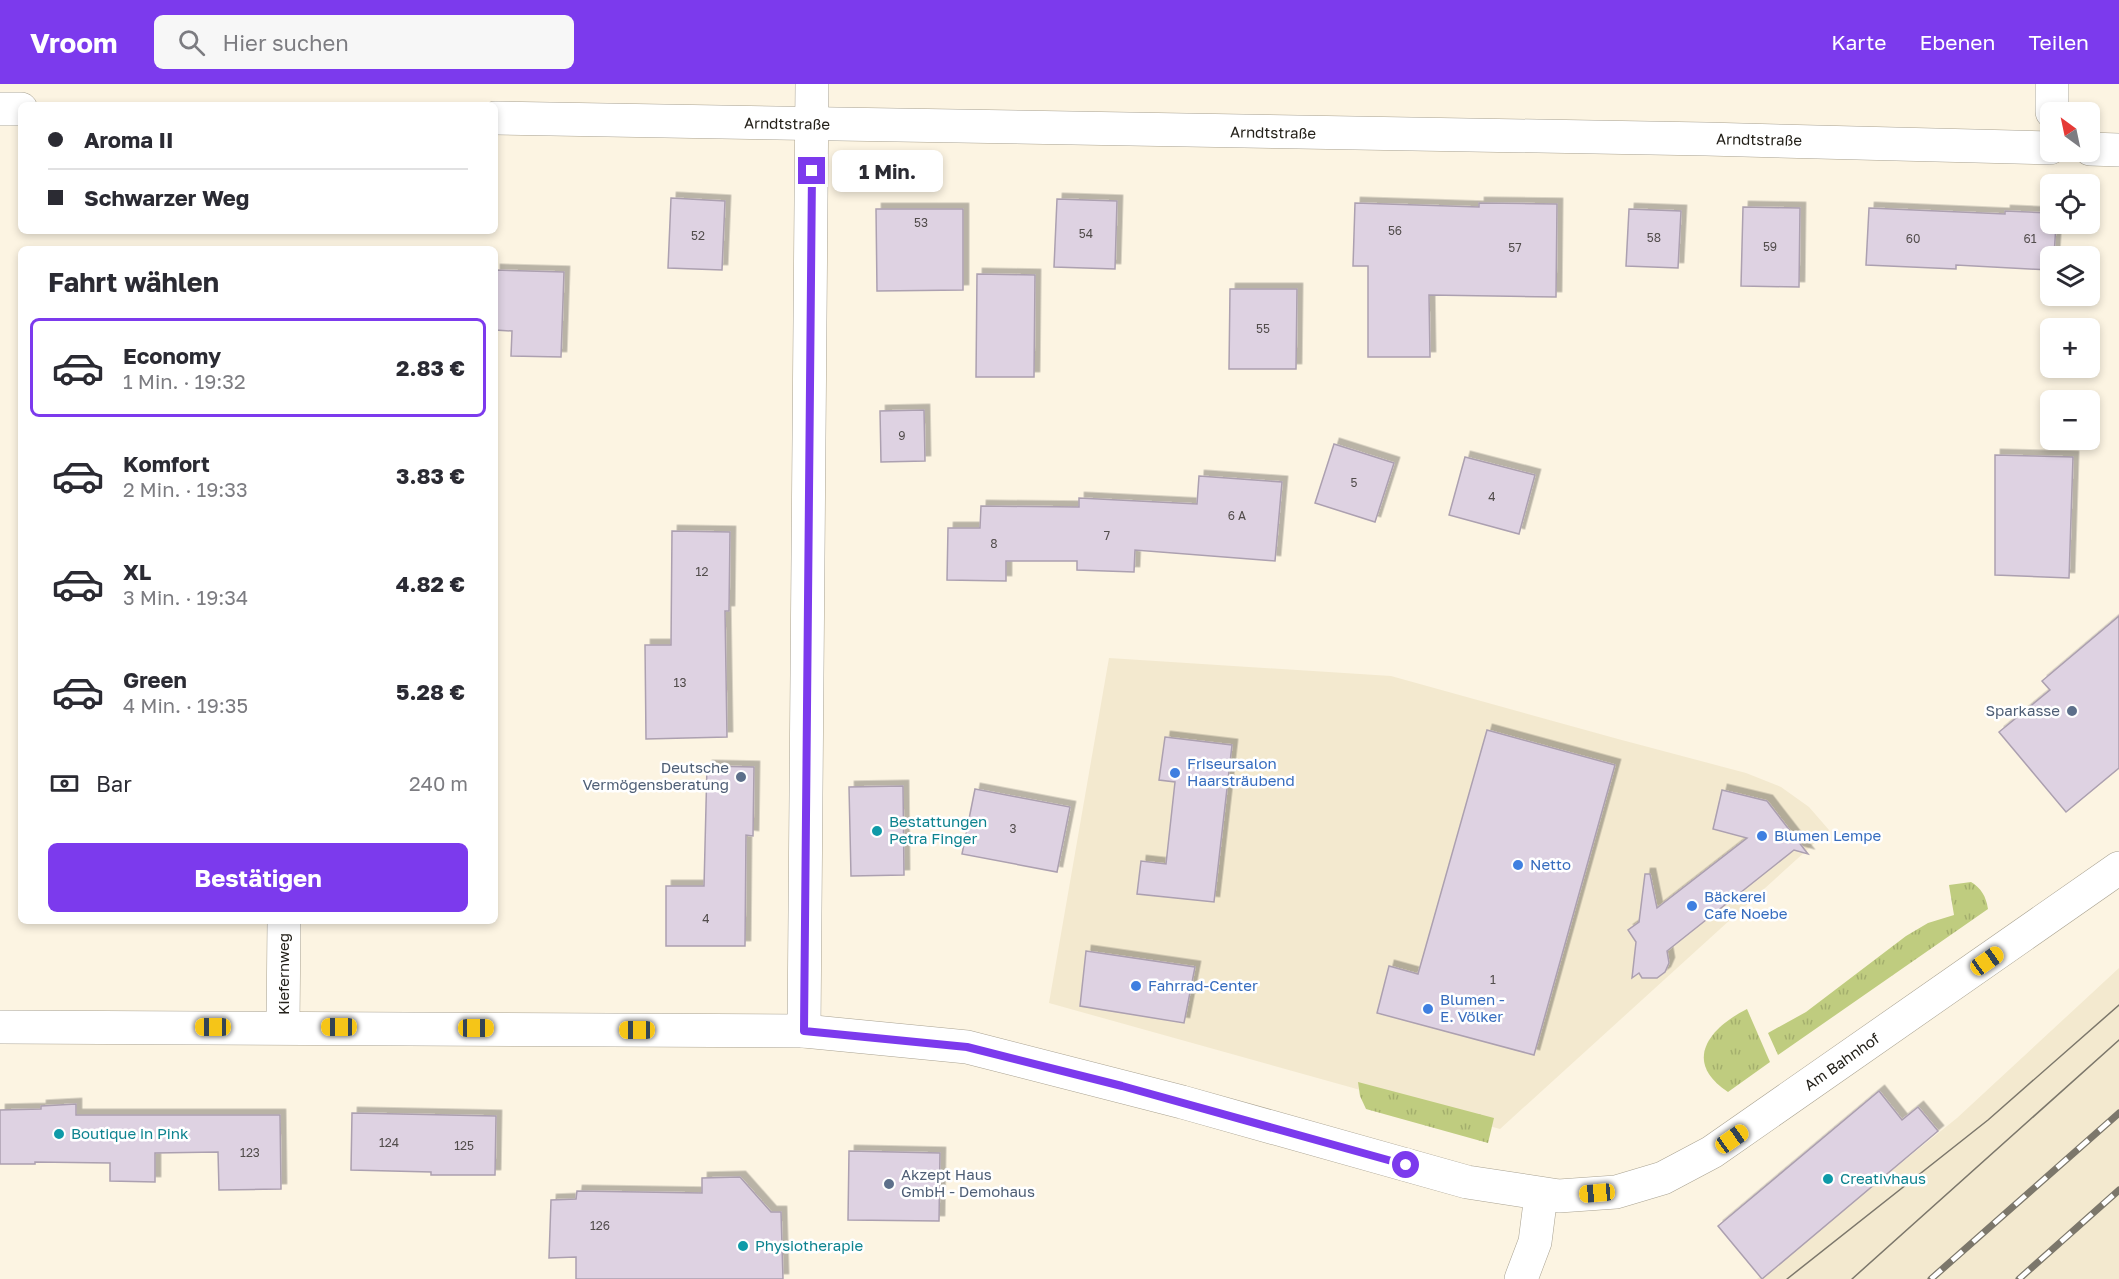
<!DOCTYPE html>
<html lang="de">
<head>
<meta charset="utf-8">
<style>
  :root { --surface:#fff; --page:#f7f7f7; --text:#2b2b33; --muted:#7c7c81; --line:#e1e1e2; --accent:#7c3aed }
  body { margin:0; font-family:"Golos Text",sans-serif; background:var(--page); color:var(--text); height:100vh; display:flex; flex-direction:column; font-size:22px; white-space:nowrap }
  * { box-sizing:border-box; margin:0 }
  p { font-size:20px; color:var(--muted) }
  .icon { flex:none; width:33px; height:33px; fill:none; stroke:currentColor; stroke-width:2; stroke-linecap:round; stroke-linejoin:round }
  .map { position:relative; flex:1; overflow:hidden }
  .details { position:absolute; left:18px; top:162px; width:480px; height:678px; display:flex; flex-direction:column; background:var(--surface); border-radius:9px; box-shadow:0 3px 9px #0003 }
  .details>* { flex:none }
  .top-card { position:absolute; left:18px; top:18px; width:480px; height:132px; border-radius:9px; box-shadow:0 3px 9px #0003; display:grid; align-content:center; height:132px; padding:0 30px; background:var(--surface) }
  .needle { width:39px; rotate:327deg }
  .tools { position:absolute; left:2040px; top:18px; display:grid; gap:12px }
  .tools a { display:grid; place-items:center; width:60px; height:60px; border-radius:9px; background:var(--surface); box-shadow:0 3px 9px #0003; font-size:30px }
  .end { position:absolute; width:27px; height:27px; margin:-14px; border:8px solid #7c3aed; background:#fff; box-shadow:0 0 0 3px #fff }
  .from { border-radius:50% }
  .bubble { position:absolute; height:42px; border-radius:9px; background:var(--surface); box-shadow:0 3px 9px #0003; font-size:20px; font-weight:700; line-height:42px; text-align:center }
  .car { position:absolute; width:18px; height:36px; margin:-18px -9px; border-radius:8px; box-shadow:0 0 4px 2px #0007; background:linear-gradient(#f5c518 24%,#345 0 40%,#f5c518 0 76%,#345 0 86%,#f5c518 0) }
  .top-card b { display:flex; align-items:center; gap:21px; height:57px; font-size:22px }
  .top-card b+b { border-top:2px solid var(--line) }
  .top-card i { width:15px; height:15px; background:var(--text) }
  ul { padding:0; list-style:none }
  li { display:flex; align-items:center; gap:18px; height:99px; margin:0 12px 9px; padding:0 18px; border:3px solid transparent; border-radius:9px }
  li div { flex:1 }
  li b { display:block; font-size:22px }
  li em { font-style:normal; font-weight:700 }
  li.active { border-color:var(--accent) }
  li>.icon { width:54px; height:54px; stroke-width:1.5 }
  h2 { padding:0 30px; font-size:27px; line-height:72px }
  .pay { display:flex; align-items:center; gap:15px; height:66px; padding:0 30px; font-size:22px }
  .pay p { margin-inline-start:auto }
  .cta { display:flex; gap:12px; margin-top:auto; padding:12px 30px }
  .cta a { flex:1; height:69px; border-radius:9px; background:var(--accent); color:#fff; font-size:24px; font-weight:700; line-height:69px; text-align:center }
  header { display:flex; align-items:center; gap:36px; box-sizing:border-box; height:84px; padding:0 30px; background:var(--accent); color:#fff }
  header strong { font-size:28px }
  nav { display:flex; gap:33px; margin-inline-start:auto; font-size:21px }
  .search { width:420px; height:54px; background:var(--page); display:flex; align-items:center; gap:15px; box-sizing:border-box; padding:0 21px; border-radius:9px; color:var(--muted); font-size:22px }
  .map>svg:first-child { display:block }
  .built { fill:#f3e9cf }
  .grass { fill:url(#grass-tufts) }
  .building { fill:#ded2e2; stroke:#aca0b0; stroke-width:1.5; filter:url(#shadow) }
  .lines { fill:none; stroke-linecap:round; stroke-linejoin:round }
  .street-casing { stroke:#a9a291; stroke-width:34 }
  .secondary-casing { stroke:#a9a291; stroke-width:34 }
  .street { stroke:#fff; stroke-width:33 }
  .secondary { stroke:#fff; stroke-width:33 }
  .tram { stroke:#7c776b; stroke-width:1.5 }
  .rail-casing { stroke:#7c776b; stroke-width:7 }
  .rail { stroke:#fff; stroke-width:4.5; stroke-dasharray:14; stroke-linecap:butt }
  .route { stroke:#7c3aed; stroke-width:8 }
  .service-dot { fill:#5c6f8a; stroke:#fff; stroke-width:2 }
  .shop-dot { fill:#3f7fe0; stroke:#fff; stroke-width:2 }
  .culture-dot { fill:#0f9aa8; stroke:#fff; stroke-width:2 }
  .labels { text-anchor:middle; stroke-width:5; stroke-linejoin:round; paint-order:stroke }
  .number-label { font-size:12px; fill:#524d4c }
  .street-label { font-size:15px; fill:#24211a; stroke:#fff }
  .service-label { font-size:15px; fill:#4e5e75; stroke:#fff; text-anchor:end }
  .shop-label { font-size:15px; fill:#366cbe; stroke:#fff; text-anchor:start }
  .culture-label { font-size:15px; fill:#0d838f; stroke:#fff; text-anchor:start }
</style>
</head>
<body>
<header>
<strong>Vroom</strong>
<div class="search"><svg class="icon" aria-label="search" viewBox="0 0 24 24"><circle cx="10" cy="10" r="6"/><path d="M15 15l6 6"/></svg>Hier suchen</div>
<nav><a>Karte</a><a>Ebenen</a><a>Teilen</a></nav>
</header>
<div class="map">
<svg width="2119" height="1195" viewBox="0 0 2119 1195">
  <defs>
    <pattern id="grass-tufts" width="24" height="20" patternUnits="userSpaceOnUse" patternTransform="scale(1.5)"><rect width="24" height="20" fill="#bfcc7f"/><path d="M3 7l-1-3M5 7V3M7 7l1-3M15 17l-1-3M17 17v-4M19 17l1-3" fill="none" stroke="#a4af6d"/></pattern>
    <filter id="shadow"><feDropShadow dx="5.5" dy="-5.5" stdDeviation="0" flood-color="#0004"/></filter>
  </defs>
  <rect width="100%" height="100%" fill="#fcf4e2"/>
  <g class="built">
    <path d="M 1109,574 L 1391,592 L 1618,655 L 1746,689 L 1781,703 L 1809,723 L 1829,746 L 1500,1045 L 1049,919 Z"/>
    <path d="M 2119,884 L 2119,1195 L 1757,1195 L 1957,1034 Z"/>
  </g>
  <g class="grass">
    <path d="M 1971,798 C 1981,804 1986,812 1988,825 L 1778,971 L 1768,949 L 1806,928 L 1906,852 L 1928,839 L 1954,831 L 1949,801 Z"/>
    <path d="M 1747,925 L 1770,978 L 1728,1008 C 1682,978 1709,944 1747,925 Z"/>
    <path d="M 1358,998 L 1494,1034 L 1488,1059 L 1366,1025 L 1360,1012 Z"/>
  </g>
  <g class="building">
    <path d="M 671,114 L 725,117 L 722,186 L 668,184 Z"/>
    <path d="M 1057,115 L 1117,117 L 1115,185 L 1054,183 Z"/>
    <path d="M 1355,119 L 1479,123 L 1479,119 L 1557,120 L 1556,213 L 1429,211 L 1430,273 L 1368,273 L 1368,182 L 1353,182 Z"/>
    <path d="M 1743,123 L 1800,124 L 1799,203 L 1741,202 Z"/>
    <path d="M 1869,124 L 2005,130 L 2005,127 L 2050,129 L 2050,140 L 2056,140 L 2054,172 L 2050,172 L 2050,186 L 1956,181 L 1956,185 L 1866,181 Z"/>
    <path d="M 876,125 L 963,125 L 963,206 L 877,207 Z"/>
    <path d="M 1629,125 L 1681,127 L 1678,184 L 1626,182 Z"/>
    <path d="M 495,186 L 564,188 L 561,273 L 511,272 L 512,247 L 495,246 Z"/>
    <path d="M 977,190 L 1035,191 L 1034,293 L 976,293 Z"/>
    <path d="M 1230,205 L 1297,205 L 1296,285 L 1229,285 Z"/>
    <path d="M 924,326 L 925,377 L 881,378 L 880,327 Z"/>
    <path d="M 1334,360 L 1394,379 L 1375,438 L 1315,419 Z"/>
    <path d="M 1995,371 L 2073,373 L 2069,494 L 1995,491 Z"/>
    <path d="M 1465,373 L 1535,391 L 1519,450 L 1449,431 Z"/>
    <path d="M 1199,392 L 1282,398 L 1275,477 L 1135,466 L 1134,488 L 1077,486 L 1077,477 L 1006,477 L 1006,497 L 947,496 L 948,444 L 980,444 L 981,422 L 1079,423 L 1079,414 L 1197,420 Z"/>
    <path d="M 672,447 L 730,448 L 729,527 L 725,527 L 727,653 L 646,655 L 645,561 L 671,561 Z"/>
    <path d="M 2119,532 L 2119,684 L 2066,728 L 1999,648 L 2050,606 L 2042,597 Z"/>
    <path d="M 1487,646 L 1615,681 L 1534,971 L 1377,929 L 1389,882 L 1418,890 Z"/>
    <path d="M 1165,653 L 1232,661 L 1214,818 L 1137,810 L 1141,777 L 1166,780 L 1175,698 L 1159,696 Z"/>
    <path d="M 707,682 L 754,683 L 753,752 L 746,751 L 745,862 L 666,862 L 666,802 L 704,802 Z"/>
    <path d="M 903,702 L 904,791 L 851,792 L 849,703 Z"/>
    <path d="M 975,705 L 1070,723 L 1057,788 L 962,770 Z"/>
    <path d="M 1722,706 L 1767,717 L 1808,770 L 1794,766 L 1667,867 L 1669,879 L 1665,888 L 1657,894 L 1642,894 L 1639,889 L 1632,894 L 1636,858 L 1628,846 L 1639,838 L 1645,790 L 1650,790 L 1657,824 L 1747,754 L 1713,745 Z"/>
    <path d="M 1086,867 L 1195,883 L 1184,939 L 1080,922 Z"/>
    <path d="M 1879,1007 L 1902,1036 L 1918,1023 L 1938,1047 L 1762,1195 L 1718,1142 Z"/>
    <path d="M 76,1020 L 76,1031 L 280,1031 L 281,1105 L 219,1106 L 218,1068 L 155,1069 L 155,1098 L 110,1097 L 110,1079 L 35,1078 L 35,1080 L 0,1080 L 0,1026 L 41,1025 L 41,1022 Z"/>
    <path d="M 352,1029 L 496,1032 L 495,1091 L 431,1091 L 431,1088 L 351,1086 Z"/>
    <path d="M 849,1067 L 940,1069 L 939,1137 L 848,1136 Z"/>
    <path d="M 740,1093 L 771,1128 L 781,1128 L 783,1195 L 576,1195 L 576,1173 L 549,1174 L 551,1116 L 576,1115 L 577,1107 L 702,1109 L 702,1094 Z"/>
  </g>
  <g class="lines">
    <defs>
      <g id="street">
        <path d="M 0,25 L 21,25"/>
        <path d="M 2052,28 L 2052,0"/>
        <path d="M 495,34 L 1706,55 L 2050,64"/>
        <path d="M 2090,65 L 2119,66"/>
        <path d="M 283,943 L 284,837"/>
        <path d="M 804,947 L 812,0"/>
        <path d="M 1521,1195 L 1535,1158 L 1541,1111"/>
      </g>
      <path id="secondary" d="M 0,943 L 804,947 L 967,963 L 1182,1018 L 1467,1098 L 1559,1112 L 1616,1108 L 1663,1094 L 1712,1068 L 2119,784"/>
    </defs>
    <use href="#street" class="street-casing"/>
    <use href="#secondary" class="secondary-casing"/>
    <use href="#street" class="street"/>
    <use href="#secondary" class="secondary"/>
    <g class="tram">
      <path d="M 1787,1195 L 1988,1036 L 2119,921"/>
      <path d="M 1852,1195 L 2119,956"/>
    </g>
    <defs>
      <g id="rail">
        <path d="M 1931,1195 L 2119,1029"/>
        <path d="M 2019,1195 L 2119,1106"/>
      </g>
    </defs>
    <use href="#rail" class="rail-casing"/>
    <use href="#rail" class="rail"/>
  </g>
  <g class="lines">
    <path class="route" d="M 812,87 L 804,947 L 967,963 L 1122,1002 L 1406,1081"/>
  </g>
  <g class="service-dot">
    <circle cx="2072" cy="627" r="6"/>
    <circle cx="741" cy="693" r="6"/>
    <circle cx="889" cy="1100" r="6"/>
  </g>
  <g class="shop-dot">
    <circle cx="1175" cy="689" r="6"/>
    <circle cx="1762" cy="752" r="6"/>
    <circle cx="1518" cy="781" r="6"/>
    <circle cx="1692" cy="822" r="6"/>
    <circle cx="1136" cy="902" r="6"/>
    <circle cx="1428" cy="925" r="6"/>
  </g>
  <g class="culture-dot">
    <circle cx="877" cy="747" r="6"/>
    <circle cx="59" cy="1050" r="6"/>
    <circle cx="1828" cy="1095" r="6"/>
    <circle cx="743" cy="1162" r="6"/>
  </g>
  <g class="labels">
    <g class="number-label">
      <text x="921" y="143">53</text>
      <text x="1395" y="151">56</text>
      <text x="1086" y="154">54</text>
      <text x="698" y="156">52</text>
      <text x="1654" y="158">58</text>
      <text x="1913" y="159">60</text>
      <text x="2030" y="159">61</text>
      <text x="1770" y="167">59</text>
      <text x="1515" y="168">57</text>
      <text x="1263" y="249">55</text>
      <text x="902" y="356">9</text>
      <text x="1354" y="403">5</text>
      <text x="1492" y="417">4</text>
      <text x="1237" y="436">6 A</text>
      <text x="1107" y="456">7</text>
      <text x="994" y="464">8</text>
      <text x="702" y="492">12</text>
      <text x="680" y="603">13</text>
      <text x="1013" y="749">3</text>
      <text x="706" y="839">4</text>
      <text x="1493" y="900">1</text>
      <text x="389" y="1063">124</text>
      <text x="464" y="1066">125</text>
      <text x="250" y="1073">123</text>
      <text x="600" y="1146">126</text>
    </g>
    <g class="street-label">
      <text transform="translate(787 40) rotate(1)" y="5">Arndtstraße</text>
      <text transform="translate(1273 49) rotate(1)" y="5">Arndtstraße</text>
      <text transform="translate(1759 56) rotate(1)" y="5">Arndtstraße</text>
      <text transform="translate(284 890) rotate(-90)" y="5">Kiefernweg</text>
      <text transform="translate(1842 978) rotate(-35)" y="5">Am Bahnhof</text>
    </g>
    <g class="service-label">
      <text x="2060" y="632">Sparkasse</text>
      <text x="729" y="689">Deutsche<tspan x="729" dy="17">Vermögensberatung</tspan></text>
      <text x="901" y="1096" text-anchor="start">Akzept Haus<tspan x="901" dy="17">GmbH - Demohaus</tspan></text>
    </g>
    <g class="shop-label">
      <text x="1187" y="685">Friseursalon<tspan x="1187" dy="17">Haarsträubend</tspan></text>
      <text x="1774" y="757">Blumen Lempe</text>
      <text x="1530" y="786">Netto</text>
      <text x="1704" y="818">Bäckerei<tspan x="1704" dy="17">Cafe Noebe</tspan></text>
      <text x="1148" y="907">Fahrrad-Center</text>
      <text x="1440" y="921">Blumen -<tspan x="1440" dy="17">E. Völker</tspan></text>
    </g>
    <g class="culture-label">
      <text x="889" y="743">Bestattungen<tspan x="889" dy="17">Petra Finger</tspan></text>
      <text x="71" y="1055">Boutique in Pink</text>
      <text x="1840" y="1100">Creativhaus</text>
      <text x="755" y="1167">Physiotherapie</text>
    </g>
  </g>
</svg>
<div class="tools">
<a><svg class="needle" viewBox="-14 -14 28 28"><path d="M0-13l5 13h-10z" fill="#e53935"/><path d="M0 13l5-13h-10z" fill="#7c7c81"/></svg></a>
<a><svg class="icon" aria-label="locate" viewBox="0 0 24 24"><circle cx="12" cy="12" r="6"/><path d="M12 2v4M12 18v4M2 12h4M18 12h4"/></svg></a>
<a><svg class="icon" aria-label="layers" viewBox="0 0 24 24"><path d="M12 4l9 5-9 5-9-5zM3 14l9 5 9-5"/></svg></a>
<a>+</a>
<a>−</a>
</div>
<i class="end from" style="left:1406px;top:1081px"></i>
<i class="end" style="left:812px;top:87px"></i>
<div class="bubble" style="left:832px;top:66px;width:111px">1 Min.</div>
<i class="car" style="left:1987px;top:877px;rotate:55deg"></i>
<i class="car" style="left:213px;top:943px;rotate:270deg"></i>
<i class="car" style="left:339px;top:943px;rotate:270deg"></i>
<i class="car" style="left:476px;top:944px;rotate:90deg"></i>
<i class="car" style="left:637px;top:946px;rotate:270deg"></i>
<i class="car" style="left:1732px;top:1055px;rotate:55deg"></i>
<i class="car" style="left:1597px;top:1109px;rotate:265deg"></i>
<div class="top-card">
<b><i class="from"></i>Aroma II</b>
<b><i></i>Schwarzer Weg</b>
</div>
<section class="details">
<h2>Fahrt wählen</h2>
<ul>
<li class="active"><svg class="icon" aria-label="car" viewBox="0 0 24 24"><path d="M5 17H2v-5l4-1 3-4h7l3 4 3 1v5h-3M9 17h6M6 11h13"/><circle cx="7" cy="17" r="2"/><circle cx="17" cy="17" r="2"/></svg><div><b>Economy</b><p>1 Min. · 19:32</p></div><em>2.83 €</em></li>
<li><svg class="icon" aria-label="car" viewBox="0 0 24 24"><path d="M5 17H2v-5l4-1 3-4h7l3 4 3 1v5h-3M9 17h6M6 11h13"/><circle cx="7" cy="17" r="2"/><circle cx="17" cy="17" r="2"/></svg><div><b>Komfort</b><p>2 Min. · 19:33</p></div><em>3.83 €</em></li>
<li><svg class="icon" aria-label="car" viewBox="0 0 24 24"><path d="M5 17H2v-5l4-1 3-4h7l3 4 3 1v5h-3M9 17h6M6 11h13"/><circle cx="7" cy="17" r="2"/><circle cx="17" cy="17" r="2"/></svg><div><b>XL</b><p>3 Min. · 19:34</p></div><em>4.82 €</em></li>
<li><svg class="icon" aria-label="car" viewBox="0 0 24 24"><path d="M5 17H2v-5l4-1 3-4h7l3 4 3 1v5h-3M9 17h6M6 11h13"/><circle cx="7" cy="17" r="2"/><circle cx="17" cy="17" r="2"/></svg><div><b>Green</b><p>4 Min. · 19:35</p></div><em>5.28 €</em></li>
</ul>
<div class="pay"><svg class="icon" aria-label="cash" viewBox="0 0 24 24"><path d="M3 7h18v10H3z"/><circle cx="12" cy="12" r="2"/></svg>Bar<p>240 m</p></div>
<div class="cta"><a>Bestätigen</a></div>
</section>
</div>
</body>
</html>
